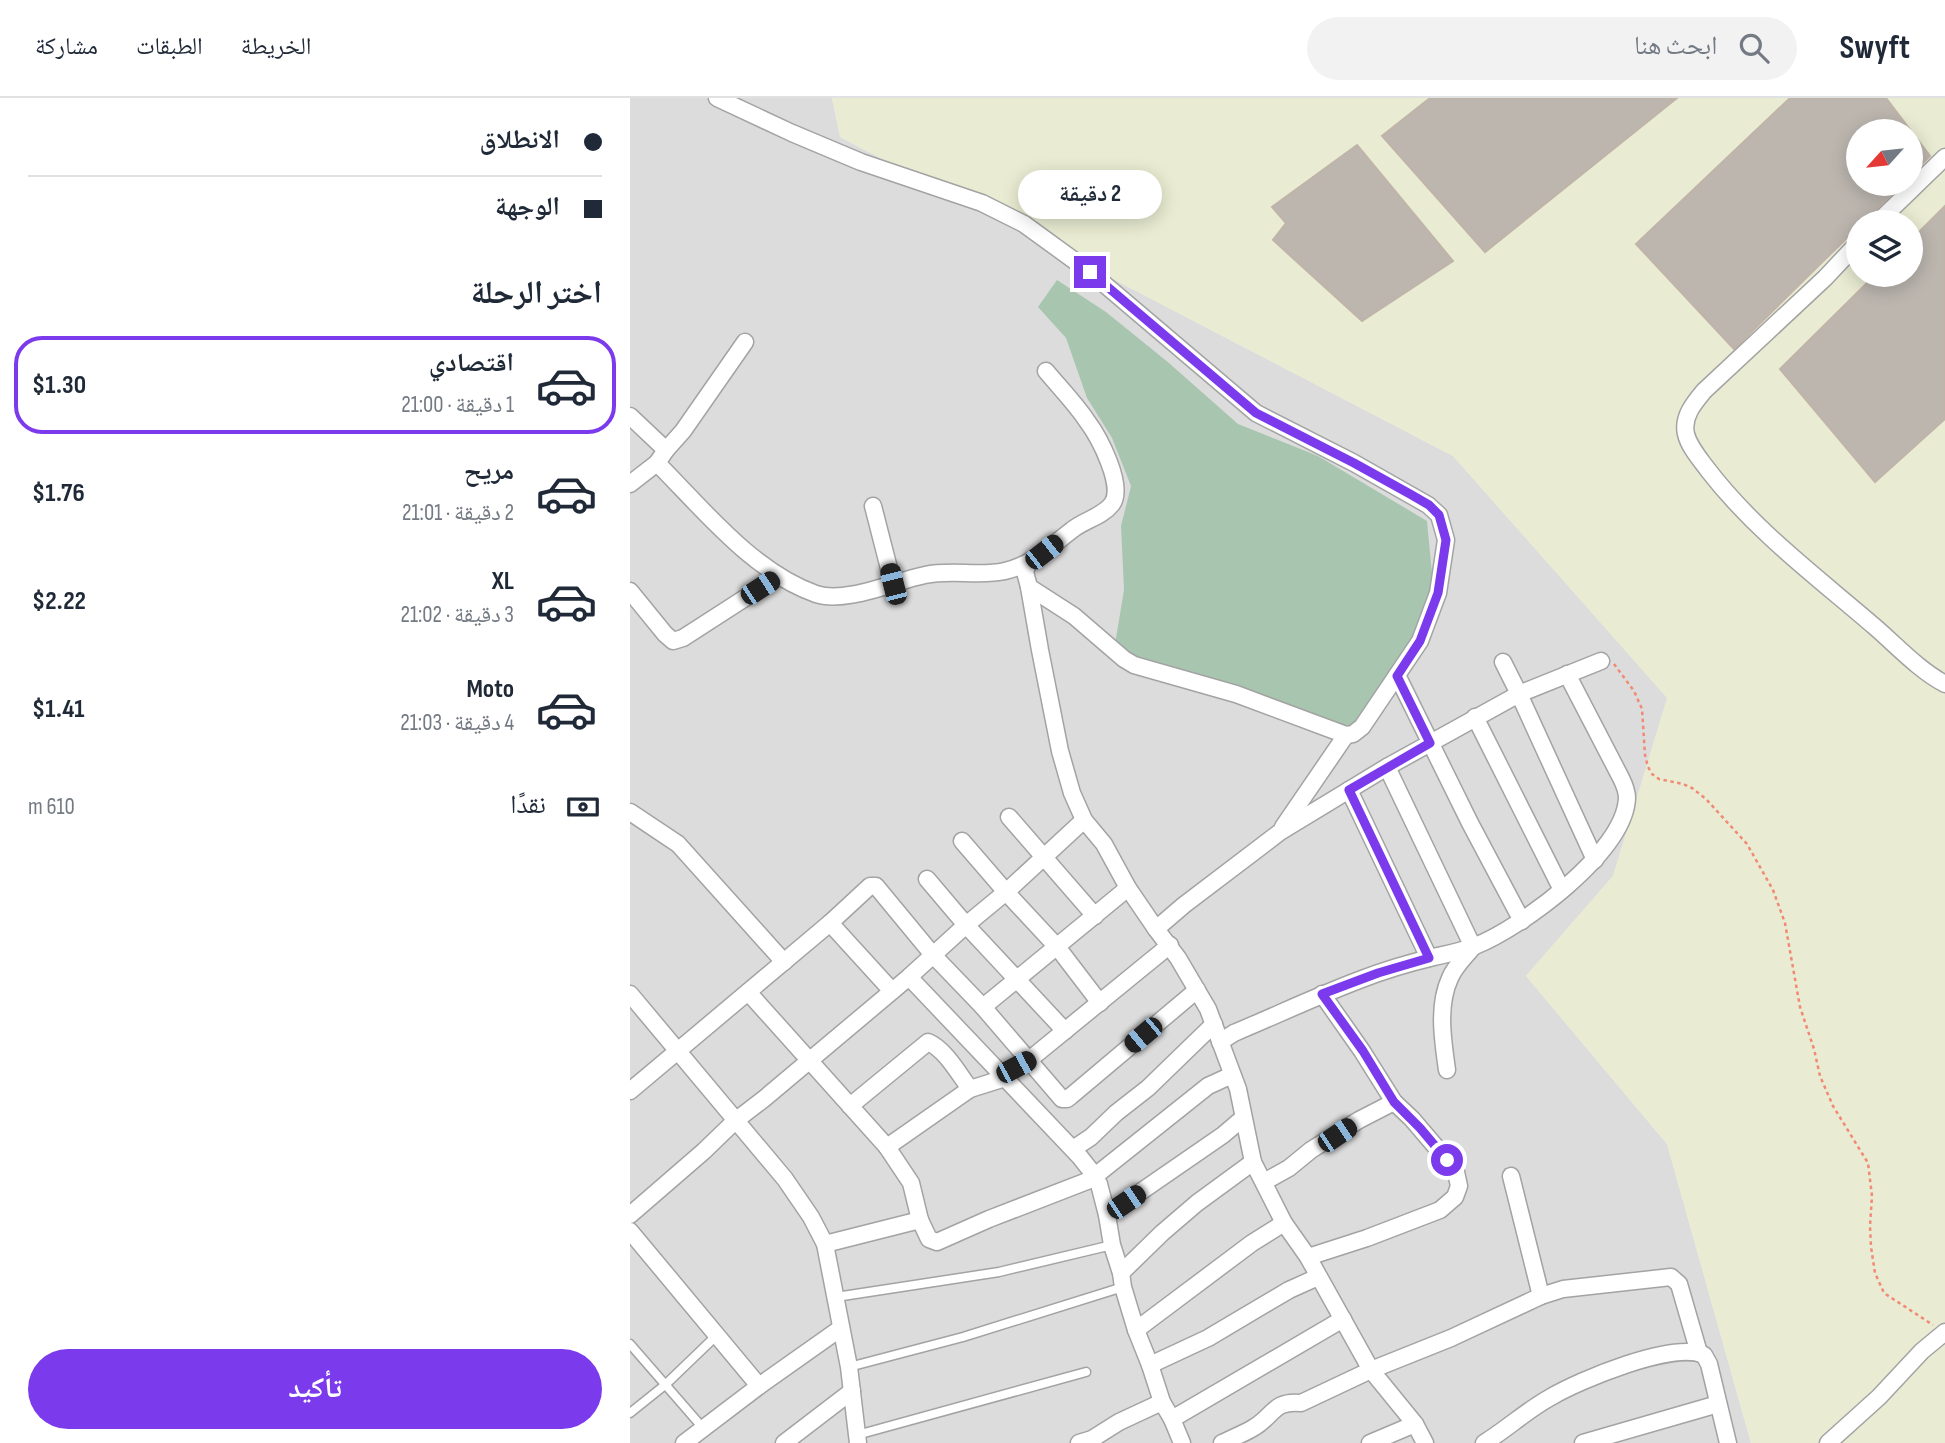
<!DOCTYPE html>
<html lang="ar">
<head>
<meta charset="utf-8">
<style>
  :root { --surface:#fff; --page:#f2f2f3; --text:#1f2937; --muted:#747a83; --line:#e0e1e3; --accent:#7c3aed }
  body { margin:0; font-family:"Sofia Sans Condensed","Noto Naskh Arabic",sans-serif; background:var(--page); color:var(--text); direction:rtl; height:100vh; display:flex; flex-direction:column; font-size:26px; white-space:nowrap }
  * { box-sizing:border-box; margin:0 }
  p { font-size:23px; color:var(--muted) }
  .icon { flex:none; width:38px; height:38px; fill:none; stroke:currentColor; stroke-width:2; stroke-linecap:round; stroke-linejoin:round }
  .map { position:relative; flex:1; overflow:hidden; direction:ltr }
  .side { display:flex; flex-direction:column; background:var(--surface); width:630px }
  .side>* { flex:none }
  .hud { display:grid; align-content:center; height:154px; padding:0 28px; background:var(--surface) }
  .needle { width:46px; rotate:243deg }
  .buttons { position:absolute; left:1216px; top:21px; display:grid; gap:14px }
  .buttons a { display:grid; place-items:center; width:77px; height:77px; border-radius:50%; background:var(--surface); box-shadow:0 4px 18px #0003; font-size:35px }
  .end { position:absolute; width:32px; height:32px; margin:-16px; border:9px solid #7c3aed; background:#fff; box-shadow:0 0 0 4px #fff }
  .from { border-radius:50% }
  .bubble { position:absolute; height:49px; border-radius:24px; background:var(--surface); box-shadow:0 4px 18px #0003; font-size:23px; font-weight:700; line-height:49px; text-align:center; direction:rtl }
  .car { position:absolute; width:21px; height:42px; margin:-21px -10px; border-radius:9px; box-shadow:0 0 5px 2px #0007; background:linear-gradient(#222 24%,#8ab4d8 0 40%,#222 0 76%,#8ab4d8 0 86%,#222 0) }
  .hud b { display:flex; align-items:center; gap:24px; height:66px; font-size:26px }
  .hud b+b { border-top:2px solid var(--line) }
  .hud i { width:18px; height:18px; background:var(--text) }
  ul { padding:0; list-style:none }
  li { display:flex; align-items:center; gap:21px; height:98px; margin:0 14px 10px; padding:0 14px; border:4px solid transparent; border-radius:28px }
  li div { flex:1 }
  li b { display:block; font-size:26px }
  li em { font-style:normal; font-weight:700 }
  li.on { border-color:var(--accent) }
  li>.icon { width:63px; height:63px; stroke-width:1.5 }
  h2 { padding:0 28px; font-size:32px; line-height:84px }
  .pay { display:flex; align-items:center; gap:18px; height:77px; padding:0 28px; font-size:26px }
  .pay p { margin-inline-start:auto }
  .button { display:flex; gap:14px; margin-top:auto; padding:14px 28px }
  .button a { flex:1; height:80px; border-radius:42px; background:var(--accent); color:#fff; font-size:28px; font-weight:700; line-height:80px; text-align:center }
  header { display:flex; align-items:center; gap:42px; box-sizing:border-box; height:98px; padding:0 35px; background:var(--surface); border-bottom:2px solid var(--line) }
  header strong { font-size:33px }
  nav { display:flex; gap:38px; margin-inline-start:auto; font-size:24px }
  .search { width:490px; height:63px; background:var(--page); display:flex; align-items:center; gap:18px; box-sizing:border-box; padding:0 24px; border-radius:38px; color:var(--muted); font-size:26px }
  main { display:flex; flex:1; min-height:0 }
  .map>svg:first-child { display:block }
  .residential { fill:#dddcdc }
  .farmland { fill:#e9ecd2; fill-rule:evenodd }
  .cemetery { fill:#a8c6af }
  .building { fill:#bcb6af; stroke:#c0b4a9; stroke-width:2 }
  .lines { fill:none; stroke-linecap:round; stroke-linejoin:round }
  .lane-casing { stroke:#a3a3a3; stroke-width:11 }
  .street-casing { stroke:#a3a3a3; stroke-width:19 }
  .path { stroke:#f18975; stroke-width:2.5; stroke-dasharray:3.5 3.5; stroke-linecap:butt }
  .lane { stroke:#fff; stroke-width:8 }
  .street { stroke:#fff; stroke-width:16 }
  .route { stroke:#7c3aed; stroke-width:9 }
</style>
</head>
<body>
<header>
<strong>Swyft</strong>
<div class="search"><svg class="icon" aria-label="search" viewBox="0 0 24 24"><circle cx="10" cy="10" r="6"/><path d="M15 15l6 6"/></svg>ابحث هنا</div>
<nav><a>الخريطة</a><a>الطبقات</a><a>مشاركة</a></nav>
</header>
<main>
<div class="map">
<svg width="1315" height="1345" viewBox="0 0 1315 1345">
  <rect width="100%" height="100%" fill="#efece6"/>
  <path class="residential" d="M 0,0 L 202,0 L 210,39 L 823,358 L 1038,600 L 983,778 L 896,878 L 1037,1046 L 1121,1345 L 0,1345 Z"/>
  <path class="farmland" d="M 202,0 L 1315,0 L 1315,1345 L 1121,1345 L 1037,1046 L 896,878 L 983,778 L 1037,600 L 823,358 L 210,39 ZM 1228,33 L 1281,33 L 1281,86 L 1228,86 ZM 1228,124 L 1281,124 L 1281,177 L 1228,177 Z"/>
  <path class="cemetery" d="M 427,182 L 476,214 L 539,265 L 608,326 L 688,358 L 797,423 L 803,486 L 793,530 L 722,633 L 701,636 L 501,571 L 484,552 L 494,492 L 491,428 L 501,388 L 482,340 L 457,300 L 436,240 L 408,209 Z"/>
  <g class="building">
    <path d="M 800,0 L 1047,0 L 855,154 L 752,38 Z"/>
    <path d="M 1160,0 L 1256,0 L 1300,58 L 1281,77 L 1281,33 L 1228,33 L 1228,86 L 1272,86 L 1233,124 L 1228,124 L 1228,129 L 1104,251 L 1006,146 Z"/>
    <path d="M 727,47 L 823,163 L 732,223 L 643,142 L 656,125 L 642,109 Z"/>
    <path d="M 1315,108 L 1315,321 L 1245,384 L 1150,271 L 1245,177 L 1281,177 L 1281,142 Z"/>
  </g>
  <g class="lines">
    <defs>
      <g id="lane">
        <path d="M 206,1199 L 369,1174 L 482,1147"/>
        <path d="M 0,1246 L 73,1330"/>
        <path d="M 219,1269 L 333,1239 L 493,1189"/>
        <path d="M 0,1315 L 35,1287 L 86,1238"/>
        <path d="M 227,1337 L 456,1274"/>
      </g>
      <g id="street">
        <path d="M 87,0 L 162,35 L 231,64 L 352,105 L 394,126 L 460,174 L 626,315 L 724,365 L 798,407 L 809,417 L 816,442 L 808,495 L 790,543 L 732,629 L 723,636 L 716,637 L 606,596 L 504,567 L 494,561 L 444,518 L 399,489"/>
        <path d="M 1248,124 L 1315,59"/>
        <path d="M 1228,145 L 1195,180 L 1074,293 C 1064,305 1052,319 1056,336 C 1059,349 1070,361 1078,372 C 1125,433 1187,479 1245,529 C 1268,549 1289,572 1315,586"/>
        <path d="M 0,318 L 36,352"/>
        <path d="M 27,365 C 73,411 123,474 186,496 C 216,506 265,483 295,477 C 322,471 349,479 375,473 C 402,467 421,448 442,432 C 454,422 472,419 482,406 C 495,388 469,339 457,323 C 445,305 430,290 416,273"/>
        <path d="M 0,386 L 27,365 L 36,352 L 53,333 L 115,244"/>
        <path d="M 243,408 L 263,486"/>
        <path d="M 398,466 L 395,474 L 399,489 L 410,552 L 430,653 L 442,695 L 454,722 L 474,746 L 498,790 L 526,831 L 548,860 L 578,911 L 608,991 L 623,1064 L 654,1125 L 678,1159 L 741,1272 L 785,1326 L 795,1345"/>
        <path d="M 0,493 L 35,536 L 43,543 L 53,540 L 149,478"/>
        <path d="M 873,564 L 889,596 L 965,762"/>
        <path d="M 767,577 L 840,725 L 892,823"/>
        <path d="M 845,619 L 932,792"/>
        <path d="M 757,669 L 843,849 C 835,859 825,868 820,880 C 807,908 813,943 817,972"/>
        <path d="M 719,692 L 799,860"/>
        <path d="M 0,714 L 48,746 L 154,864"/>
        <path d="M 379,719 L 465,818"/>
        <path d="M 653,729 L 716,637"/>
        <path d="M 332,743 L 376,794 L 428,850 L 470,905"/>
        <path d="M 297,781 L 336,827 L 435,933"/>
        <path d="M 200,825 L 262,893"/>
        <path d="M 526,831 L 554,807 L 650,734 L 757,669 L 889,596 L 971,563"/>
        <path d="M 279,879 L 450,1059 L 465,1078 L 469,1086 L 477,1117 L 482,1147 L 491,1175 L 493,1189 L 506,1232 L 520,1267 L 532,1304 L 542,1321 L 552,1345"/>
        <path d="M 118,894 L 257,1049 L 340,991 L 375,980"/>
        <path d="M 0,896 L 155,1081 L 181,1119 L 195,1146 L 219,1269 L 228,1345"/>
        <path d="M 353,909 L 498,790"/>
        <path d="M 590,944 L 604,935 C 647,917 689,897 732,881 C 755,872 779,865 804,859 C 817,856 832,853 845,848 C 891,830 995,754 997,700 C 997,693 994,686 991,680 L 937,576"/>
        <path d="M 372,976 L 399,962 L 540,847"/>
        <path d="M 0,993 L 200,825 L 240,788 L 246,788 L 303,857 L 353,909 L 432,1001 L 437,1001 L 441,998 L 567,892"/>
        <path d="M 220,1008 L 298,944 C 315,951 329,976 340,991"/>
        <path d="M 257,1049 L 281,1085 L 290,1122"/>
        <path d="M 443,1051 L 461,1039 L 486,1015 L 518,990 L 584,926"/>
        <path d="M 465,1078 L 578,988 L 602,977"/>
        <path d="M 881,1078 L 911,1198"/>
        <path d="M 634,1084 L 659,1070 L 681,1052 L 729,1022 L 764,1004"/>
        <path d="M 0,1117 L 74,1053 L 105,1023 L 135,1000 L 279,879 L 336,827 L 376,794 L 454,722"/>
        <path d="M 477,1117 L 593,1037 L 613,1020"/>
        <path d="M 0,1133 L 129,1288"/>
        <path d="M 195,1146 L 290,1122 L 299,1141 L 307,1144 L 359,1121 L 465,1080"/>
        <path d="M 678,1159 L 737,1140 L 810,1112 L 825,1099 L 829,1088 L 826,1074 L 817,1062 L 782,1021 L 764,1004 L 732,953 L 692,896"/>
        <path d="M 491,1175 L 532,1135 L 567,1105 L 623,1064"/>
        <path d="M 506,1232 L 622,1145 L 654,1125"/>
        <path d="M 520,1267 L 578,1240 L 659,1192 L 688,1179"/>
        <path d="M 542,1321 L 713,1221"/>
        <path d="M 54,1345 L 129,1288 L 211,1230"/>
        <path d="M 154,1345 L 222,1293"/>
        <path d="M 449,1345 L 462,1341 L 489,1324 L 532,1304"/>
        <path d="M 592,1345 C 602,1340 613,1336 623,1330 C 644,1318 643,1302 671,1305 L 741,1272 L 821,1240 L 911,1198 L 933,1191 L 1041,1179 L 1049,1186 L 1069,1255"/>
        <path d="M 740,1345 L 785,1326"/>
        <path d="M 854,1345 C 877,1331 897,1312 921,1299 C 950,1282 1043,1243 1074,1257 L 1079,1266 L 1098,1345"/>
        <path d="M 953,1345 L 1088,1306"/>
        <path d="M 1198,1345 L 1249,1299 L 1292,1253 L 1315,1234"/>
      </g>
    </defs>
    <use href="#lane" class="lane-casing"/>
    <use href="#street" class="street-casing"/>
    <path class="path" d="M 984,566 L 1004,593 L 1012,611 L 1015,657 L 1018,669 L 1022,676 L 1029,681 L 1053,686 L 1062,690 L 1076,701 L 1117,746 L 1143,792 L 1155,825 L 1170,909 L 1184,951 L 1190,978 L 1203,1008 L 1238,1065 L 1242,1098 L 1240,1128 L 1241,1149 L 1245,1175 L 1254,1195 L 1303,1227"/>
    <use href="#lane" class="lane"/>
    <use href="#street" class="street"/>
  </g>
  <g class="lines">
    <path class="route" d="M 460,174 L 626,315 L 724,365 L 780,396 L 799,407 L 809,417 L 816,442 L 808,495 L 790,543 L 767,578 L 800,645 L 719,692 L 799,860 L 748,875 L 692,896 L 733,953 L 764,1004 L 790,1030 L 817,1062"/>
  </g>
</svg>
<div class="buttons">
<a><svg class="needle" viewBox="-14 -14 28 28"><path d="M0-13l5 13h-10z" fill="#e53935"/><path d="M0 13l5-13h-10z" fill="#747a83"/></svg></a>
<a><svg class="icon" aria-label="layers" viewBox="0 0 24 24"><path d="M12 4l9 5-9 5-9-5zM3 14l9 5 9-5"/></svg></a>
</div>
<i class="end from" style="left:817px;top:1062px"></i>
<i class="end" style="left:460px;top:174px"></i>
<div class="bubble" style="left:388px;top:72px;width:144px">2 دقيقة</div>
<i class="car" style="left:414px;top:454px;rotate:52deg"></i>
<i class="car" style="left:263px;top:486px;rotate:346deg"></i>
<i class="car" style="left:130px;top:490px;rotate:57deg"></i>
<i class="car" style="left:513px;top:937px;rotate:230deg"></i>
<i class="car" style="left:386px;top:969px;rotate:62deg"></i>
<i class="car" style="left:707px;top:1037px;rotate:56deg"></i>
<i class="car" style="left:496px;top:1104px;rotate:56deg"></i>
</div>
<section class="side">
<div class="hud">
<b><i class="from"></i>الانطلاق</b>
<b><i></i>الوجهة</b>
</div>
<h2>اختر الرحلة</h2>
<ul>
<li class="on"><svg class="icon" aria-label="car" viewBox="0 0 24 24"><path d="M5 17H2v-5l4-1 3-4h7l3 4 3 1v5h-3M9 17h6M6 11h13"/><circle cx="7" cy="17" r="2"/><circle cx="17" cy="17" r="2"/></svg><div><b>اقتصادي</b><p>1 دقيقة · 21:00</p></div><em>$1.30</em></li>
<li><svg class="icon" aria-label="car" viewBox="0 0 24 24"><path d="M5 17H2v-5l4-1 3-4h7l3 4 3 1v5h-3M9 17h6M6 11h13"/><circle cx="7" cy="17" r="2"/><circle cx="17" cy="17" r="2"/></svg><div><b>مريح</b><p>2 دقيقة · 21:01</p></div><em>$1.76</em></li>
<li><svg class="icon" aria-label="car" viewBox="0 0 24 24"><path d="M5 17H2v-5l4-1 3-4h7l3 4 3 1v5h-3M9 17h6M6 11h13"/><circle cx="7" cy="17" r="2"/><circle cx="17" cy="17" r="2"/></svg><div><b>XL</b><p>3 دقيقة · 21:02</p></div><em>$2.22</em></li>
<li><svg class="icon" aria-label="car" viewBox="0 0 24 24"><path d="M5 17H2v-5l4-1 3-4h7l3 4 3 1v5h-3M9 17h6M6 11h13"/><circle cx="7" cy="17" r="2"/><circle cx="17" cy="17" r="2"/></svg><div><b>Moto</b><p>4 دقيقة · 21:03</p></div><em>$1.41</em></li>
</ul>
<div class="pay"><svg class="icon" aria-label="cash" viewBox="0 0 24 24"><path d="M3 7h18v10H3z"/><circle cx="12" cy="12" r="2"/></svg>نقدًا<p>610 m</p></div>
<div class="button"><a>تأكيد</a></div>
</section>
</main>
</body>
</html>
